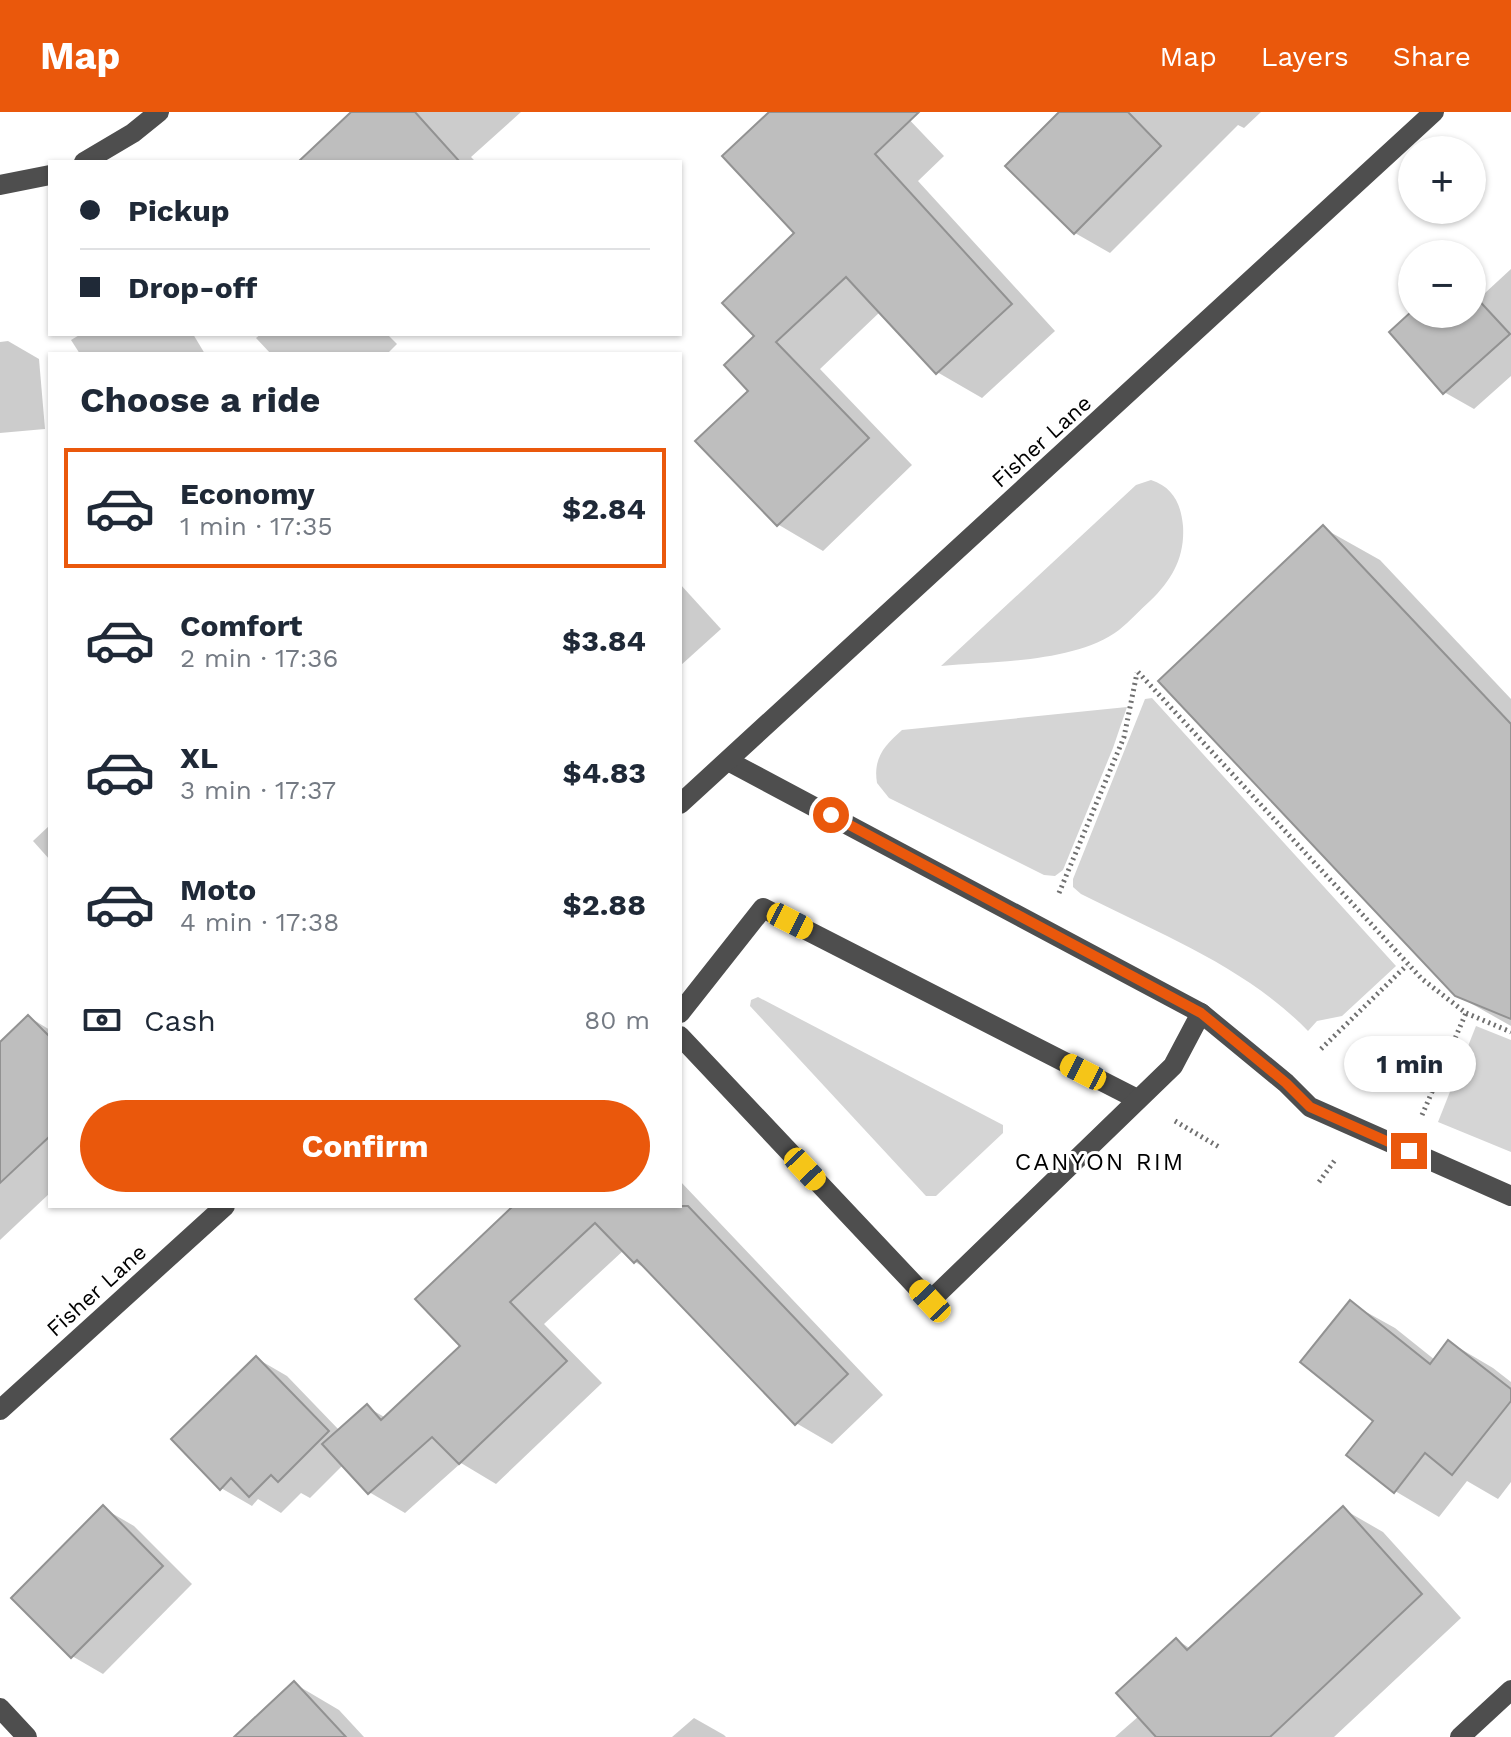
<!DOCTYPE html>
<html lang="en">
<head>
<meta charset="utf-8">
<style>
  :root { --surface:#fff; --page:#f2f2f3; --text:#1f2937; --muted:#747a83; --line:#e0e1e3; --accent:#ea580c }
  body { margin:0; font-family:"Work Sans",sans-serif; background:var(--page); color:var(--text); height:100vh; display:flex; flex-direction:column; font-size:30px; white-space:nowrap }
  * { box-sizing:border-box; margin:0 }
  p { font-size:26px; color:var(--muted) }
  .icon { flex:none; width:44px; height:44px; fill:none; stroke:currentColor; stroke-width:2; stroke-linecap:round; stroke-linejoin:round }
  .map { position:relative; flex:1; overflow:hidden }
  .side { position:absolute; left:48px; top:240px; width:634px; height:856px; display:flex; flex-direction:column; background:var(--surface); border-radius:0px; box-shadow:0 2px 6px #0004 }
  .side>* { flex:none }
  .hud { position:absolute; left:48px; top:48px; width:634px; height:176px; border-radius:0px; box-shadow:0 2px 6px #0004; display:grid; align-content:center; height:176px; padding:0 32px; background:var(--surface) }
  .tools { position:absolute; left:1398px; top:24px; display:grid; gap:16px }
  .tools a { display:grid; place-items:center; width:88px; height:88px; border-radius:50%; background:var(--surface); box-shadow:0 2px 6px #0004; font-size:40px }
  .end { position:absolute; width:36px; height:36px; margin:-18px; border:10px solid #ea580c; background:#fff; box-shadow:0 0 0 4px #fff }
  .from { border-radius:50% }
  .bubble { position:absolute; height:56px; border-radius:28px; background:var(--surface); box-shadow:0 2px 6px #0004; font-size:26px; font-weight:700; line-height:56px; text-align:center }
  .car { position:absolute; width:24px; height:48px; margin:-24px -12px; border-radius:10px; box-shadow:0 0 6px 2px #0007; background:linear-gradient(#f5c518 24%,#345 0 40%,#f5c518 0 76%,#345 0 86%,#f5c518 0) }
  .hud b { display:flex; align-items:center; gap:28px; height:76px; font-size:30px }
  .hud b+b { border-top:2px solid var(--line) }
  .hud i { width:20px; height:20px; background:var(--text) }
  ul { padding:0; list-style:none }
  li { display:flex; align-items:center; gap:24px; height:120px; margin:0 16px 12px; padding:0 16px; border:4px solid transparent; border-radius:0px }
  li div { flex:1 }
  li b { display:block; font-size:30px }
  li em { font-style:normal; font-weight:700 }
  li.on { border-color:var(--accent) }
  li>.icon { width:72px; height:72px; stroke-width:1.5 }
  h2 { padding:0 32px; font-size:36px; line-height:96px }
  .pay { display:flex; align-items:center; gap:20px; height:88px; padding:0 32px; font-size:30px }
  .pay p { margin-inline-start:auto }
  .primary-button { display:flex; gap:16px; margin-top:auto; padding:16px 32px }
  .primary-button a { flex:1; height:92px; border-radius:48px; background:var(--accent); color:#fff; font-size:32px; font-weight:700; line-height:92px; text-align:center }
  header { display:flex; align-items:center; gap:48px; box-sizing:border-box; height:112px; padding:0 40px; background:var(--accent); color:#fff }
  header strong { font-size:38px }
  nav { display:flex; gap:44px; margin-inline-start:auto; font-size:28px }
  .map>svg:first-child { display:block }
  .green { fill:#d5d5d5 }
  .shadow { fill:#0003 }
  .building { fill:#bebebe; stroke:#929292; stroke-width:2 }
  .lines { fill:none; stroke-linecap:round; stroke-linejoin:round }
  .path { stroke:#707070; stroke-width:5; stroke-dasharray:2 4; stroke-linecap:butt }
  .minor { stroke:#4e4e4e; stroke-width:20 }
  .route { stroke:#ea580c; stroke-width:10 }
  .labels { text-anchor:middle; stroke-width:6; stroke-linejoin:round; paint-order:stroke }
  .street-label { font-size:22px; fill:#000; stroke:#fff }
  .neighbourhood-label { font-size:24px; letter-spacing:2px; fill:#000; stroke:#fff }
</style>
</head>
<body>
<header>
<strong>Map</strong>
<nav><a>Map</a><a>Layers</a><a>Share</a></nav>
</header>
<div class="map">
<svg width="1511" height="1625" viewBox="0 0 1511 1625">
  <rect width="100%" height="100%" fill="#fff"/>
  <g class="green">
    <path d="M 1151,368 C 1173,375 1181,392 1183,414 C 1185,445 1172,468 1150,489 C 1140,498 1130,509 1119,518 C 1075,551 994,549 941,554 L 1136,373 Z"/>
    <path d="M 1152,586 L 1396,854 L 1342,904 L 1317,909 L 1308,919 C 1246,855 1160,822 1081,782 L 1073,775 L 1073,767 L 1145,587 Z"/>
    <path d="M 1127,595 L 1113,636 L 1063,758 L 1055,764 L 1044,763 L 889,686 L 877,671 C 873,646 884,634 902,618 Z"/>
    <path d="M 758,885 L 1003,1013 L 1003,1021 L 936,1084 L 926,1084 L 750,894 L 751,888 Z"/>
    <path d="M 1476,914 L 1511,928 L 1511,1040 L 1438,1010 Z"/>
  </g>
  <g class="shadow">
    <path d="M 352,0 L 521,0 L 471,45 L 476,50 L 300,50 Z"/>
    <path d="M 772,0 L 902,0 L 944,44 L 918,69 L 1055,219 L 982,286 L 937,260 L 881,199 L 820,257 L 912,353 L 823,439 L 779,413 L 698,330 L 751,279 L 756,224 L 797,121 Z"/>
    <path d="M 1062,0 L 1261,0 L 1244,16 L 1238,13 L 1110,141 L 1075,121 Z"/>
    <path d="M 1511,157 L 1511,264 L 1474,297 L 1444,280 L 1412,202 L 1472,202 L 1472,174 L 1485,181 Z"/>
    <path d="M 81,222 L 193,222 L 205,242 L 80,242 L 71,228 Z"/>
    <path d="M 261,222 L 387,222 L 397,232 L 387,242 L 271,242 L 256,226 Z"/>
    <path d="M 8,229 L 39,247 L 45,317 L 0,321 L 0,230 Z"/>
    <path d="M 1323,416 L 1380,448 L 1511,587 L 1511,914 L 1456,883 Z"/>
    <path d="M 680,472 L 721,517 L 680,554 Z"/>
    <path d="M 50,713 L 50,748 L 33,729 Z"/>
    <path d="M 29,905 L 50,918 L 50,1081 L 0,1128 L 0,933 Z"/>
    <path d="M 680,1069 L 883,1283 L 832,1332 L 796,1311 L 650,1159 L 635,1150 L 624,1138 L 544,1212 L 602,1271 L 496,1372 L 461,1351 L 405,1401 L 369,1380 L 344,1352 L 310,1386 L 301,1381 L 281,1401 L 258,1387 L 252,1394 L 221,1376 L 256,1246 L 287,1264 L 340,1319 L 367,1295 L 386,1306 L 463,1234 L 516,1094 L 680,1094 Z"/>
    <path d="M 1350,1191 L 1395,1216 L 1435,1248 L 1449,1230 L 1493,1256 L 1511,1270 L 1511,1370 L 1498,1387 L 1467,1369 L 1439,1405 L 1395,1379 Z"/>
    <path d="M 103,1396 L 134,1414 L 192,1472 L 103,1562 L 72,1544 Z"/>
    <path d="M 1343,1397 L 1383,1420 L 1461,1506 L 1334,1625 L 1115,1625 L 1139,1604 L 1177,1528 L 1191,1537 Z"/>
    <path d="M 295,1572 L 339,1598 L 364,1625 L 237,1625 Z"/>
    <path d="M 694,1606 L 724,1623 L 726,1625 L 672,1625 Z"/>
  </g>
  <g class="building">
    <path d="M 351,0 L 415,0 L 460,50 L 298,50 Z"/>
    <path d="M 769,0 L 919,0 L 875,42 L 1012,192 L 936,262 L 846,165 L 776,230 L 869,326 L 777,414 L 695,329 L 748,279 L 724,253 L 754,224 L 722,191 L 794,121 L 722,44 Z"/>
    <path d="M 1059,0 L 1128,0 L 1161,34 L 1074,122 L 1005,54 Z"/>
    <path d="M 1472,181 L 1510,222 L 1443,282 L 1389,220 L 1412,199 L 1412,202 L 1472,202 Z"/>
    <path d="M 1323,413 L 1511,612 L 1511,907 L 1455,884 L 1158,569 Z"/>
    <path d="M 28,903 L 50,925 L 50,1024 L 0,1071 L 0,930 Z"/>
    <path d="M 513,1094 L 688,1094 L 848,1262 L 795,1313 L 637,1148 L 634,1151 L 595,1111 L 510,1190 L 567,1249 L 459,1352 L 432,1325 L 368,1382 L 322,1332 L 367,1292 L 381,1308 L 460,1234 L 415,1187 Z"/>
    <path d="M 1350,1188 L 1430,1252 L 1448,1228 L 1511,1277 L 1511,1289 L 1452,1363 L 1425,1341 L 1394,1381 L 1346,1343 L 1373,1309 L 1300,1250 Z"/>
    <path d="M 256,1244 L 329,1319 L 278,1370 L 271,1363 L 249,1385 L 231,1366 L 220,1378 L 171,1327 Z"/>
    <path d="M 103,1393 L 163,1454 L 71,1546 L 11,1486 Z"/>
    <path d="M 1343,1394 L 1422,1482 L 1270,1625 L 1156,1625 L 1116,1581 L 1176,1526 L 1187,1538 Z"/>
    <path d="M 294,1569 L 346,1625 L 234,1625 Z"/>
  </g>
  <g class="lines">
    <g class="path">
      <path d="M 1138,560 L 1422,867 L 1466,901 L 1511,920"/>
      <path d="M 1059,781 L 1124,625 L 1137,561"/>
      <path d="M 1321,937 L 1407,853"/>
      <path d="M 1422,1003 L 1466,901"/>
      <path d="M 1175,1009 L 1219,1035"/>
      <path d="M 1319,1070 L 1335,1048"/>
    </g>
    <g class="minor">
      <path d="M 84,50 L 133,21 L 159,0"/>
      <path d="M 0,73 L 50,63"/>
      <path d="M 728,649 L 1201,901"/>
      <path d="M 680,692 L 1434,0"/>
      <path d="M 680,901 L 763,796 L 1137,987"/>
      <path d="M 680,924 L 930,1189 L 1173,954 L 1201,901 L 1286,971 L 1310,995 L 1511,1084"/>
      <path d="M 0,1298 L 225,1094"/>
      <path d="M 0,1596 L 27,1625"/>
      <path d="M 1460,1625 L 1511,1578"/>
    </g>
  </g>
  <g class="lines">
    <path class="route" d="M 831,703 L 1201,901 L 1286,971 L 1310,995 L 1409,1039"/>
  </g>
  <g class="labels">
    <g class="street-label">
      <text transform="translate(1041 329) rotate(-42)" y="8">Fisher Lane</text>
      <text transform="translate(96 1178) rotate(-42)" y="8">Fisher Lane</text>
    </g>
    <g class="neighbourhood-label">
      <text x="1100" y="1058">CANYON RIM</text>
    </g>
  </g>
</svg>
<div class="tools">
<a>+</a>
<a>−</a>
</div>
<i class="end from" style="left:831px;top:703px"></i>
<i class="end" style="left:1409px;top:1039px"></i>
<div class="bubble" style="left:1344px;top:924px;width:132px">1 min</div>
<i class="car" style="left:790px;top:809px;rotate:117deg"></i>
<i class="car" style="left:1083px;top:960px;rotate:297deg"></i>
<i class="car" style="left:805px;top:1057px;rotate:137deg"></i>
<i class="car" style="left:930px;top:1189px;rotate:317deg"></i>
<div class="hud">
<b><i class="from"></i>Pickup</b>
<b><i></i>Drop-off</b>
</div>
<section class="side">
<h2>Choose a ride</h2>
<ul>
<li class="on"><svg class="icon" aria-label="car" viewBox="0 0 24 24"><path d="M5 17H2v-5l4-1 3-4h7l3 4 3 1v5h-3M9 17h6M6 11h13"/><circle cx="7" cy="17" r="2"/><circle cx="17" cy="17" r="2"/></svg><div><b>Economy</b><p>1 min · 17:35</p></div><em>$2.84</em></li>
<li><svg class="icon" aria-label="car" viewBox="0 0 24 24"><path d="M5 17H2v-5l4-1 3-4h7l3 4 3 1v5h-3M9 17h6M6 11h13"/><circle cx="7" cy="17" r="2"/><circle cx="17" cy="17" r="2"/></svg><div><b>Comfort</b><p>2 min · 17:36</p></div><em>$3.84</em></li>
<li><svg class="icon" aria-label="car" viewBox="0 0 24 24"><path d="M5 17H2v-5l4-1 3-4h7l3 4 3 1v5h-3M9 17h6M6 11h13"/><circle cx="7" cy="17" r="2"/><circle cx="17" cy="17" r="2"/></svg><div><b>XL</b><p>3 min · 17:37</p></div><em>$4.83</em></li>
<li><svg class="icon" aria-label="car" viewBox="0 0 24 24"><path d="M5 17H2v-5l4-1 3-4h7l3 4 3 1v5h-3M9 17h6M6 11h13"/><circle cx="7" cy="17" r="2"/><circle cx="17" cy="17" r="2"/></svg><div><b>Moto</b><p>4 min · 17:38</p></div><em>$2.88</em></li>
</ul>
<div class="pay"><svg class="icon" aria-label="cash" viewBox="0 0 24 24"><path d="M3 7h18v10H3z"/><circle cx="12" cy="12" r="2"/></svg>Cash<p>80 m</p></div>
<div class="primary-button"><a>Confirm</a></div>
</section>
</div>
</body>
</html>
